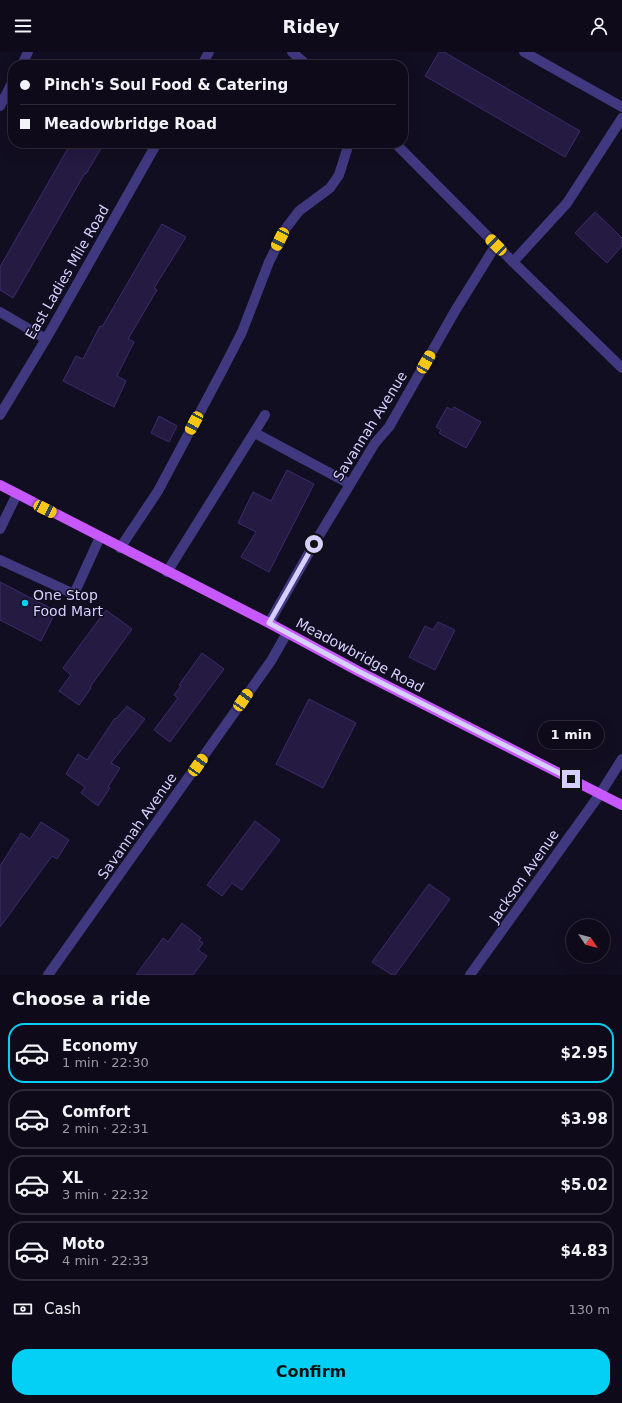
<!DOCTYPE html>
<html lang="en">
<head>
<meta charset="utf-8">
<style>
  :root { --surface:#0e0a19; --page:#171322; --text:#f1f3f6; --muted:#9b9aa2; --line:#2e2b38; --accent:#04d0f5 }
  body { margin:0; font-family:"DejaVu Sans",sans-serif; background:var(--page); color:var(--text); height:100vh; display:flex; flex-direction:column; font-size:15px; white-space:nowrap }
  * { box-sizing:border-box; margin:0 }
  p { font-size:13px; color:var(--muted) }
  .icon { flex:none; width:22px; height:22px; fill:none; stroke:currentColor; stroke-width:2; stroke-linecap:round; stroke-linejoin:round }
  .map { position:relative; height:923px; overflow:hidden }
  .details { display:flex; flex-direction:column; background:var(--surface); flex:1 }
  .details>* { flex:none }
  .hud { position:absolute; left:8px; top:8px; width:400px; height:88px; border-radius:16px; box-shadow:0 4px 16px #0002,0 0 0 1px var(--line); display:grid; align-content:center; height:88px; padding:0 12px; background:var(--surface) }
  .needle { width:26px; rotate:125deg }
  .tools { position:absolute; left:566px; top:867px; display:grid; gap:8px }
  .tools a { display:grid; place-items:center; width:44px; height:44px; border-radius:50%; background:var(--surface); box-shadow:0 4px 16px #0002,0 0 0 1px var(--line); font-size:20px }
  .end { position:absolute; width:18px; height:18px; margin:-9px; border:5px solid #d7cffe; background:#111; box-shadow:0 0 0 2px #111 }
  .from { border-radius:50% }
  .bubble { position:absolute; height:28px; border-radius:14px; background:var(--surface); box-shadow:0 4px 16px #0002,0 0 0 1px var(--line); font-size:13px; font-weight:700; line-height:28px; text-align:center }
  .car { position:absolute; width:12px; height:24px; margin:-12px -6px; border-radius:5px; box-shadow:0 0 3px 1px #0007; background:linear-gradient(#f5c518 24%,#345 0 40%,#f5c518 0 76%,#345 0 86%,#f5c518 0) }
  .hud b { display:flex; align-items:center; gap:14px; height:38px; font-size:15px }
  .hud b+b { border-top:1px solid var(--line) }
  .hud i { width:10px; height:10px; background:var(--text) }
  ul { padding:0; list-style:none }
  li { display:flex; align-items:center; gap:12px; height:60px; margin:0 8px 6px; padding:0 4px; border:2px solid var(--line); border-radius:16px }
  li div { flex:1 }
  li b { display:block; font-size:15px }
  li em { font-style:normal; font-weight:700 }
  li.on { border-color:var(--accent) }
  li>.icon { width:36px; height:36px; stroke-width:1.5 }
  h2 { padding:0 12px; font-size:18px; line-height:48px }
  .pay { display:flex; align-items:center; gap:10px; height:44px; padding:0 12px; font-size:15px }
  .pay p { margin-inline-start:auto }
  .action { display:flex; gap:8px; margin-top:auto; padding:8px 12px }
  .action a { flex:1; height:46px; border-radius:16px; background:var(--accent); color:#111; font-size:16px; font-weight:700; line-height:46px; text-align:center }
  header { display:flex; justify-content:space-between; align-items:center; height:52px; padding:0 12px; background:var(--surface); font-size:18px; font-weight:700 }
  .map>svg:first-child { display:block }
  .building { fill:#241a42; stroke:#3d2c6e }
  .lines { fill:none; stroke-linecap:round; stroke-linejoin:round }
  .minor { stroke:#403980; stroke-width:10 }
  .major { stroke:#c758fc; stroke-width:10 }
  .route { stroke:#d7cffe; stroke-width:5 }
  .poi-dot { fill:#04d0f5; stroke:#120e21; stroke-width:1.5 }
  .labels { text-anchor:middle; stroke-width:3; stroke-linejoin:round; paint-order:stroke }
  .street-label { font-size:14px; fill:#d7cffe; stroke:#120e21 }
  .poi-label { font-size:14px; fill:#d7cffe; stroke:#120e21; text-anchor:start }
</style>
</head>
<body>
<header><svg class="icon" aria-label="menu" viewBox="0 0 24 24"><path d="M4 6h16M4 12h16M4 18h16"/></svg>Ridey<svg class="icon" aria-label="person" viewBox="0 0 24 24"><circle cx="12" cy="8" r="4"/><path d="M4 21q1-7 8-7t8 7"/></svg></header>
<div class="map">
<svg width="622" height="923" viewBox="0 0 622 923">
  <rect width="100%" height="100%" fill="#120e21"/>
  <g class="building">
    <path d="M 439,0 L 444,0 L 580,79 L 565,105 L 425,24 Z"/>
    <path d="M 71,91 L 104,91 L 86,122 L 85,121 L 13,246 L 0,238 L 0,215 Z"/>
    <path d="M 595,160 L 622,186 L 622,194 L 607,211 L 575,181 Z"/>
    <path d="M 162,172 L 186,185 L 154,236 L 157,238 L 128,287 L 134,290 L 117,324 L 126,329 L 114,355 L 63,329 L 76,304 L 83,307 L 100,274 L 102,275 Z"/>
    <path d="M 447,355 L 452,358 L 454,355 L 481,370 L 466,396 L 439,381 L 441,378 L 436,375 Z"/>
    <path d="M 159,364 L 177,374 L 169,390 L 151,381 Z"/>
    <path d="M 287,418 L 314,432 L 269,520 L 241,505 L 256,480 L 238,471 L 253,440 L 271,449 Z"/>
    <path d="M 0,530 L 56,559 L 41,589 L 0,568 Z"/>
    <path d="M 106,558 L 132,577 L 90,635 L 91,636 L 79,653 L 59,639 L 71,623 L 63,616 Z"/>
    <path d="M 438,570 L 455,578 L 435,618 L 409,605 L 425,574 L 433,578 Z"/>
    <path d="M 202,601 L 224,617 L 170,690 L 154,678 L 178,646 L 174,643 L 181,634 L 179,633 Z"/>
    <path d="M 309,647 L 356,671 L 323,736 L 276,712 Z"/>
    <path d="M 127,654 L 145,667 L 111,711 L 120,716 L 108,735 L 110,736 L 98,754 L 81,741 L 85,735 L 66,722 L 78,702 L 87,708 L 115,666 L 116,667 Z"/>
    <path d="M 255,769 L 280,788 L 242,838 L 232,831 L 222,844 L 207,833 Z"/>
    <path d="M 41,770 L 69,788 L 57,807 L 52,804 L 0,875 L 0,814 L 21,781 L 30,787 Z"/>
    <path d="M 429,832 L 450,847 L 395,923 L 392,923 L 372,910 Z"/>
    <path d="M 182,871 L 201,886 L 199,888 L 203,891 L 198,898 L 207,904 L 193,923 L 136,923 L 163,886 L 168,890 Z"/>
  </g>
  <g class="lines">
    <g class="minor">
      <path d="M 292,0 L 307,13"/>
      <path d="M 524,0 L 622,55"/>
      <path d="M 22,13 L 28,0"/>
      <path d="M 202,13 L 209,0"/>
      <path d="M 0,54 L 13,29"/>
      <path d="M 395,91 L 513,210 L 622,316"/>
      <path d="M 513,210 L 567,151 L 622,66"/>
      <path d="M 0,260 L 46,287"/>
      <path d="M 0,363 L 46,287 L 157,91"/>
      <path d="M 255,381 L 350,432"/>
      <path d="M 0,477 L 17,442"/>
      <path d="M 120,496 L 158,439 L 223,317 L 242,280 L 269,210 L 286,176 L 299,159 L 330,136 L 339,123 L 349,91"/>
      <path d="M 0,508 L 74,542 L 100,485"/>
      <path d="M 167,520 L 265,363"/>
      <path d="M 269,571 L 314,492 L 375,391 L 389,375 L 455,259 L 496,193"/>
      <path d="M 48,923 L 271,609 L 287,581"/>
      <path d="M 470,923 L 600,742 L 622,707"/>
    </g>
    <path class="major" d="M 0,433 L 269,571 L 358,619 L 622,753"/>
  </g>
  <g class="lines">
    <path class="route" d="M 314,492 L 269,571 L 358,619 L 571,727"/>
  </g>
  <circle class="poi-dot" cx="25" cy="551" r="4"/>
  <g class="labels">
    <g class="street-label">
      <text transform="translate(67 220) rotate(-60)" y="5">East Ladies Mile Road</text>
      <text transform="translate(370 374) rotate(-58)" y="5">Savannah Avenue</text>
      <text transform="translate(360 603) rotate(28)" y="5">Meadowbridge Road</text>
      <text transform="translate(137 774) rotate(-55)" y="5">Savannah Avenue</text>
      <text transform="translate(524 824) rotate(-55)" y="5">Jackson Avenue</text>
    </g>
    <g class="poi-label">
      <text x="33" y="548">One Stop<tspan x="33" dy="16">Food Mart</tspan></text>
    </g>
  </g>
</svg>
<div class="tools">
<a><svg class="needle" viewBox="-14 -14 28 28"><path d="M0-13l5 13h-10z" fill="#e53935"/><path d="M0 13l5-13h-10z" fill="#9b9aa2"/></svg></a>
</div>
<i class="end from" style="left:314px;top:492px"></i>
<i class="end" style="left:571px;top:727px"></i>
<div class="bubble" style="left:538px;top:669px;width:66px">1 min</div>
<i class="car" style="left:280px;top:187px;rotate:207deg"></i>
<i class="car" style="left:496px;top:193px;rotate:315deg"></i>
<i class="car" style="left:426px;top:310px;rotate:30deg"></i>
<i class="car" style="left:194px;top:371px;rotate:208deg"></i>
<i class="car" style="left:45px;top:457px;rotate:117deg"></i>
<i class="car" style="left:243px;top:648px;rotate:35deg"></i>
<i class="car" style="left:198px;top:713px;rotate:35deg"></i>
<div class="hud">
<b><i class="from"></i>Pinch's Soul Food &amp; Catering</b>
<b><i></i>Meadowbridge Road</b>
</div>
</div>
<section class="details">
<h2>Choose a ride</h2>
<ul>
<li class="on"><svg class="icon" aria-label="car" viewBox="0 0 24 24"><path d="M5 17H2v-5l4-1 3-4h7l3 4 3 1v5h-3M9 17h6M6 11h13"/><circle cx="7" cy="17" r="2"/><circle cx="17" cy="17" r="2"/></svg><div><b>Economy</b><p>1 min · 22:30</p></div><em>$2.95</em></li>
<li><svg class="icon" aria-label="car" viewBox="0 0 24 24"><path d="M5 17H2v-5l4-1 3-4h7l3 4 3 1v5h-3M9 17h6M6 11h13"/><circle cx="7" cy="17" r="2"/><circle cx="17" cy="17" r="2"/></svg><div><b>Comfort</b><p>2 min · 22:31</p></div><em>$3.98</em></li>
<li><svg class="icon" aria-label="car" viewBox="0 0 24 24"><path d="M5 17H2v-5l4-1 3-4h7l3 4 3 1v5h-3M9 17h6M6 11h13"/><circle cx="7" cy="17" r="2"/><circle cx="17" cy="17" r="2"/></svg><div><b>XL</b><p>3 min · 22:32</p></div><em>$5.02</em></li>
<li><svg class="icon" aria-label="car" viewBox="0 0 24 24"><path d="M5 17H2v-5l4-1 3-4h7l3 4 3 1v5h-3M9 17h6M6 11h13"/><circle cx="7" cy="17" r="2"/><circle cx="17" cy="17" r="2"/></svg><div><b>Moto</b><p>4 min · 22:33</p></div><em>$4.83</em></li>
</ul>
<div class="pay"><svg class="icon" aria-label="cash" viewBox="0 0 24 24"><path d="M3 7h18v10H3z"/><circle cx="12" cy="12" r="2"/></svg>Cash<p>130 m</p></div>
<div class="action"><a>Confirm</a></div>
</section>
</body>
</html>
